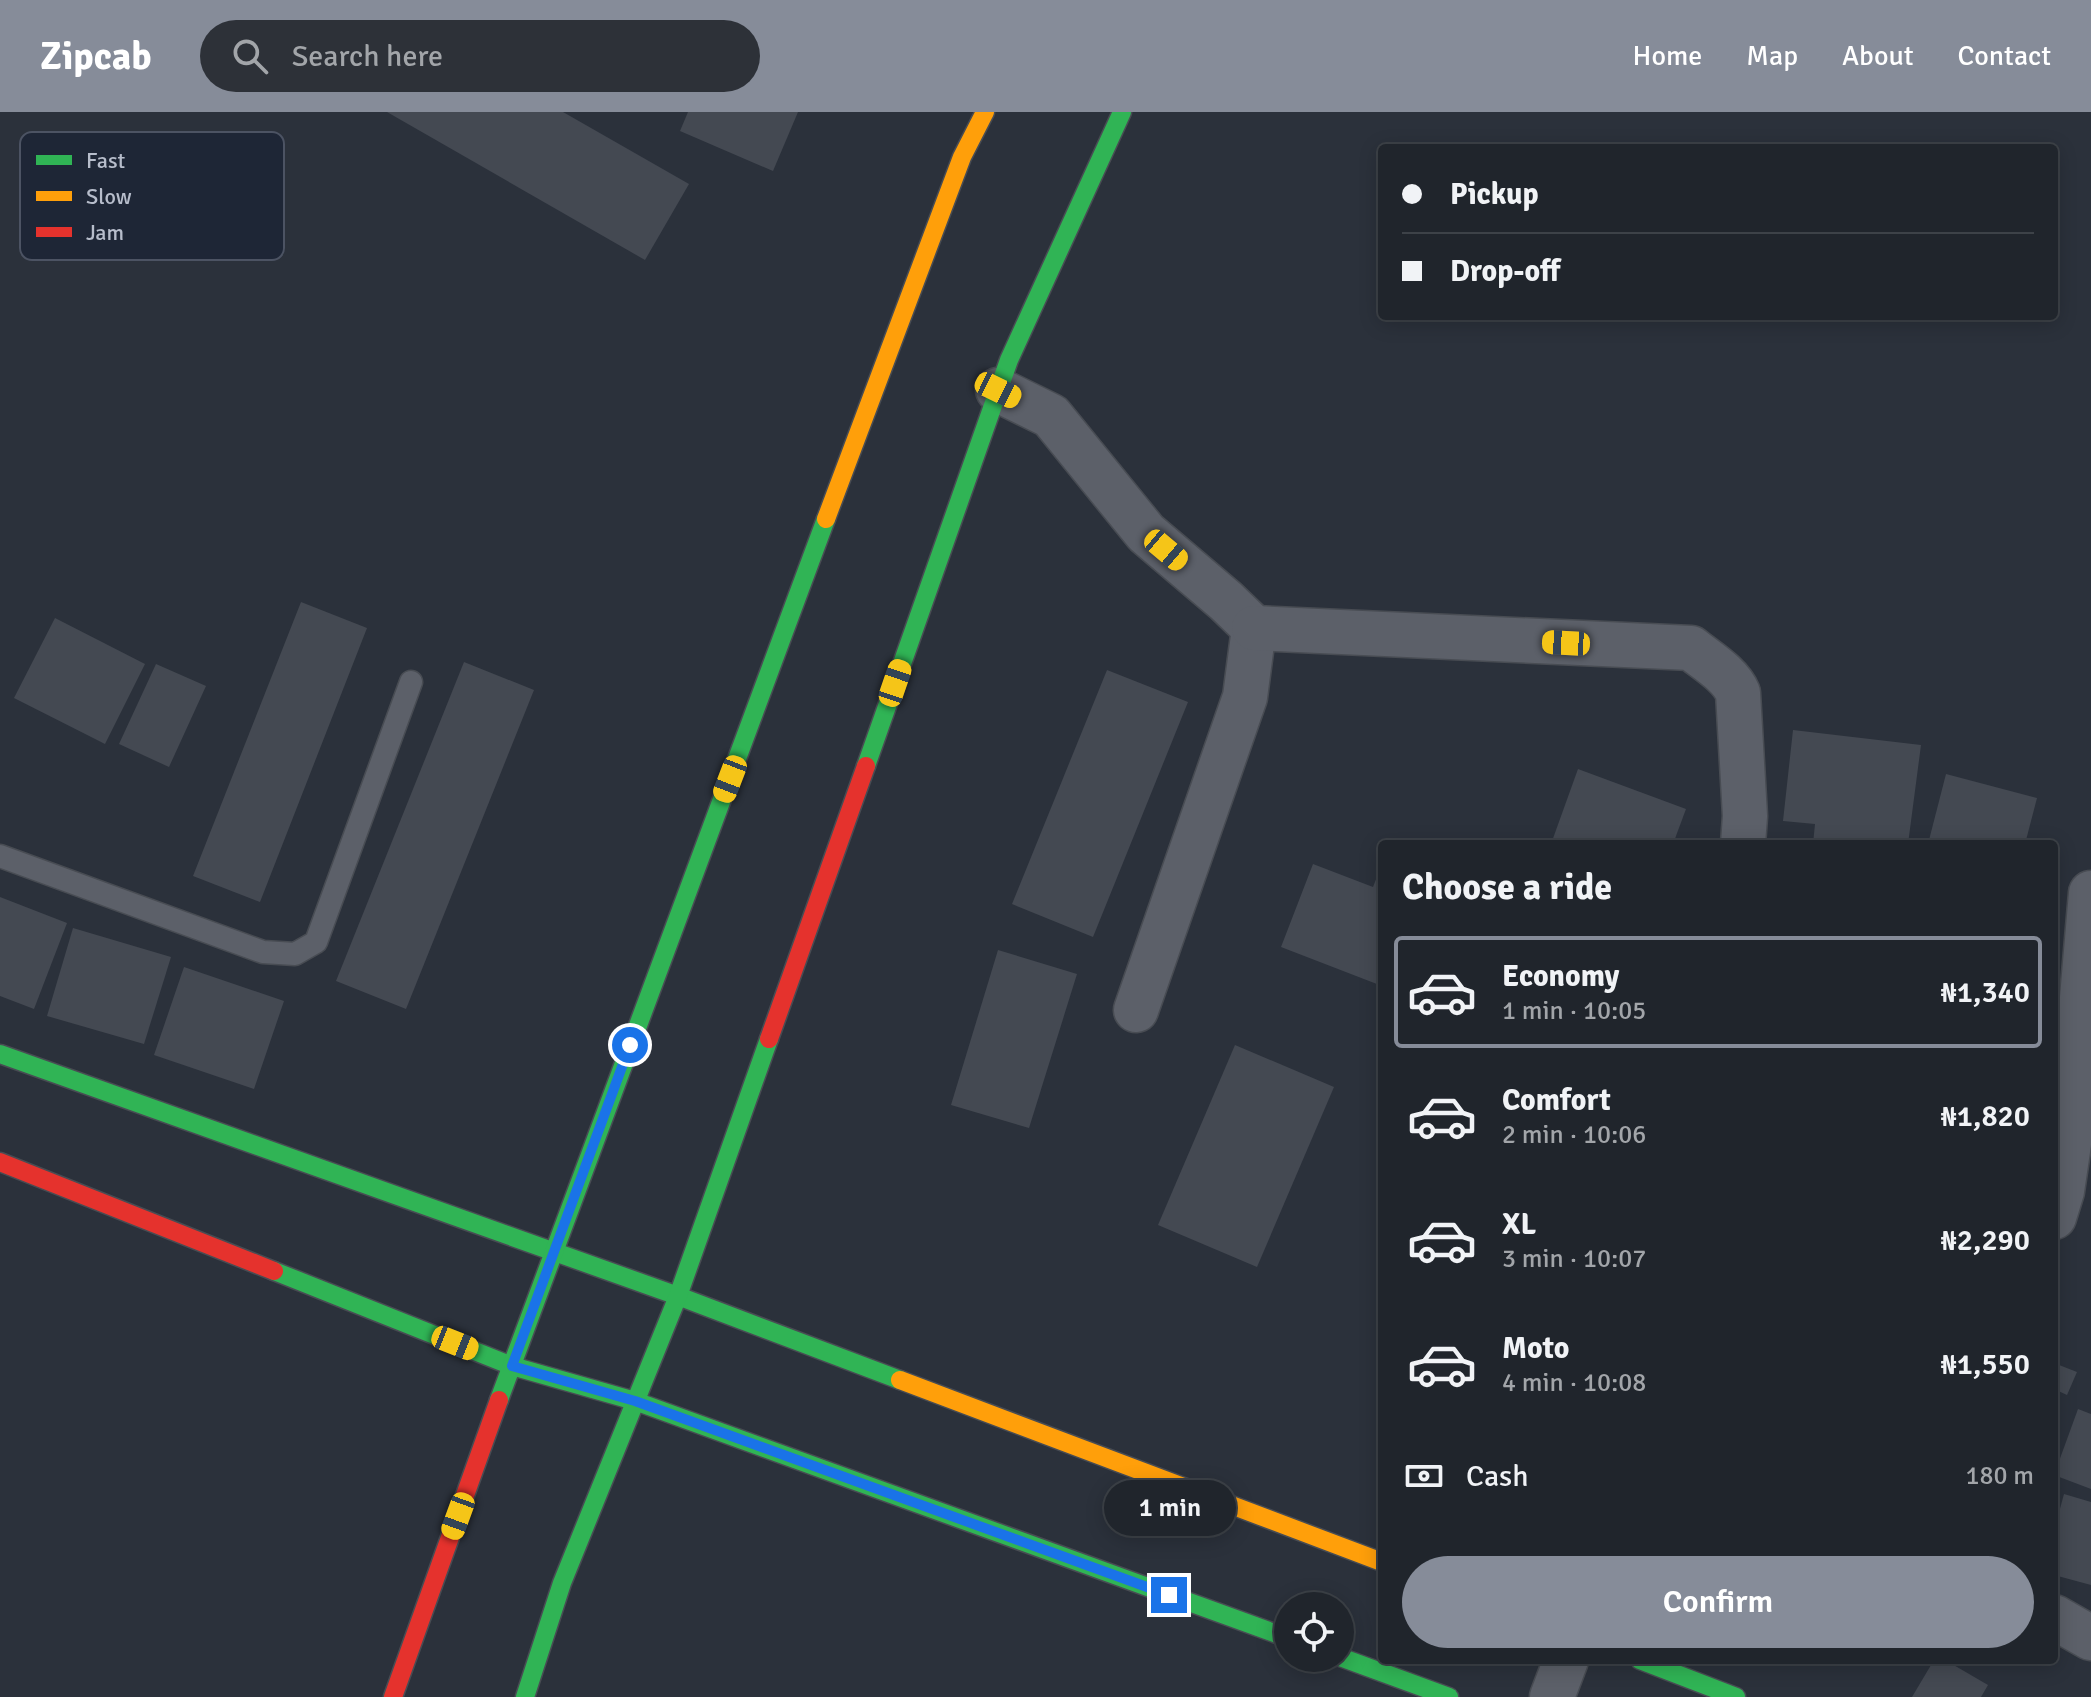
<!DOCTYPE html>
<html lang="en">
<head>
<meta charset="utf-8">
<style>
  :root { --surface:#20252c; --page:#2d3138; --text:#f1f3f6; --muted:#a2a5a9; --line:#3d4248; --accent:#868c99 }
  body { margin:0; font-family:Signika,sans-serif; background:var(--page); color:var(--text); height:100vh; display:flex; flex-direction:column; font-size:30px; white-space:nowrap }
  * { box-sizing:border-box; margin:0 }
  p { font-size:26px; color:var(--muted) }
  .icon { flex:none; width:44px; height:44px; fill:none; stroke:currentColor; stroke-width:2; stroke-linecap:round; stroke-linejoin:round }
  .map { position:relative; flex:1; overflow:hidden }
  .details { position:absolute; left:1378px; top:728px; width:680px; height:824px; display:flex; flex-direction:column; background:var(--surface); border-radius:8px; box-shadow:0 4px 20px #0003,0 0 0 2px var(--line) }
  .details>* { flex:none }
  .banner { position:absolute; left:1378px; top:32px; width:680px; height:176px; border-radius:8px; box-shadow:0 4px 20px #0003,0 0 0 2px var(--line); display:grid; align-content:center; height:176px; padding:0 24px; background:var(--surface) }
  .controls { position:absolute; left:1274px; top:1480px; display:grid; gap:16px }
  .controls a { display:grid; place-items:center; width:80px; height:80px; border-radius:50%; background:var(--surface); box-shadow:0 4px 20px #0003,0 0 0 2px var(--line); font-size:40px }
  .end { position:absolute; width:36px; height:36px; margin:-18px; border:10px solid #1a73e8; background:#fff; box-shadow:0 0 0 4px #fff }
  .from { border-radius:50% }
  .bubble { position:absolute; height:56px; border-radius:28px; background:var(--surface); box-shadow:0 4px 20px #0003,0 0 0 2px var(--line); font-size:26px; font-weight:600; line-height:56px; text-align:center }
  .car { position:absolute; width:24px; height:48px; margin:-24px -12px; border-radius:10px; box-shadow:0 0 6px 2px #0007; background:linear-gradient(#f5c518 24%,#345 0 40%,#f5c518 0 76%,#345 0 86%,#f5c518 0) }
  .banner b { display:flex; align-items:center; gap:28px; height:76px; font-size:30px }
  .banner b+b { border-top:2px solid var(--line) }
  .banner i { width:20px; height:20px; background:var(--text) }
  ul { padding:0; list-style:none }
  li { display:flex; align-items:center; gap:24px; height:112px; margin:0 16px 12px; padding:0 8px; border:4px solid transparent; border-radius:8px }
  li div { flex:1 }
  li b { display:block; font-size:30px }
  li em { font-style:normal; font-weight:600 }
  li.selected { border-color:var(--accent) }
  li>.icon { width:72px; height:72px; stroke-width:1.5 }
  h2 { padding:0 24px; font-size:36px; line-height:96px }
  .pay { display:flex; align-items:center; gap:20px; height:88px; padding:0 24px; font-size:30px }
  .pay p { margin-inline-start:auto }
  .primary-button { display:flex; gap:16px; margin-top:auto; padding:16px 24px }
  .primary-button a { flex:1; height:92px; border-radius:48px; background:var(--accent); color:#fff; font-size:32px; font-weight:600; line-height:92px; text-align:center }
  header { display:flex; align-items:center; gap:48px; box-sizing:border-box; height:112px; padding:0 40px; background:var(--accent); color:#fff }
  header strong { font-size:38px }
  nav { display:flex; gap:44px; margin-inline-start:auto; font-size:28px }
  .search { width:560px; height:72px; background:var(--page); display:flex; align-items:center; gap:20px; box-sizing:border-box; padding:0 28px; border-radius:44px; color:var(--muted); font-size:30px }
  .map>svg:first-child { display:block }
  .building { fill:#444952 }
  .lines { fill:none; stroke-linecap:round; stroke-linejoin:round }
  .lane-casing { stroke:#484c53; stroke-width:25 }
  .street-casing { stroke:#484c53; stroke-width:47 }
  .fast-casing { stroke:#484c53; stroke-width:21 }
  .slow-casing { stroke:#484c53; stroke-width:21 }
  .jam-casing { stroke:#484c53; stroke-width:21 }
  .lane { stroke:#5c6069; stroke-width:22 }
  .street { stroke:#5c6069; stroke-width:44 }
  .fast { stroke:#30b455; stroke-width:18 }
  .slow { stroke:#ff9f0a; stroke-width:18 }
  .jam { stroke:#e5322d; stroke-width:18 }
  .route { stroke:#1a73e8; stroke-width:10 }
  .key { fill:#1e2636; stroke:#4c5363; stroke-width:2 }
  .key-label { font-size:22px; fill:#b7bdcb }
</style>
</head>
<body>
<header>
<strong>Zipcab</strong>
<div class="search"><svg class="icon" aria-label="search" viewBox="0 0 24 24"><circle cx="10" cy="10" r="6"/><path d="M15 15l6 6"/></svg>Search here</div>
<nav><a>Home</a><a>Map</a><a>About</a><a>Contact</a></nav>
</header>
<div class="map">
<svg width="2091" height="1585" viewBox="0 0 2091 1585">
  <rect width="100%" height="100%" fill="#2b313b"/>
  <g class="building">
    <path d="M 387,0 L 563,0 L 689,72 L 645,148 Z"/>
    <path d="M 688,0 L 798,0 L 773,59 L 680,19 Z"/>
    <path d="M 301,490 L 367,516 L 260,790 L 193,764 Z"/>
    <path d="M 55,506 L 145,552 L 105,632 L 14,586 Z"/>
    <path d="M 464,550 L 534,578 L 406,897 L 336,869 Z"/>
    <path d="M 156,552 L 206,574 L 169,655 L 119,632 Z"/>
    <path d="M 1107,558 L 1188,590 L 1093,825 L 1012,792 Z"/>
    <path d="M 1793,618 L 1921,633 L 1908,732 L 1813,732 L 1815,712 L 1783,709 Z"/>
    <path d="M 1578,657 L 1686,697 L 1673,732 L 1551,732 Z"/>
    <path d="M 1946,662 L 2037,686 L 2025,732 L 1928,732 Z"/>
    <path d="M 1313,752 L 1373,775 L 1382,752 L 1382,874 L 1281,835 Z"/>
    <path d="M 0,785 L 67,811 L 34,897 L 0,884 Z"/>
    <path d="M 73,816 L 171,845 L 144,932 L 47,904 Z"/>
    <path d="M 998,838 L 1077,862 L 1029,1016 L 951,993 Z"/>
    <path d="M 184,855 L 284,889 L 254,977 L 154,943 Z"/>
    <path d="M 1235,933 L 1334,975 L 1257,1155 L 1158,1113 Z"/>
    <path d="M 2054,1251 L 2077,1260 L 2067,1283 L 2054,1277 Z"/>
    <path d="M 2078,1297 L 2091,1302 L 2091,1377 L 2054,1363 Z"/>
    <path d="M 2064,1382 L 2091,1390 L 2091,1473 L 2054,1463 L 2054,1419 Z"/>
    <path d="M 1934,1548 L 1945,1548 L 1988,1573 L 1981,1585 L 1912,1585 Z"/>
  </g>
  <g class="lines">
    <defs>
      <path id="lane" d="M 0,744 L 263,840 L 295,842 L 316,830 L 411,570"/>
      <g id="street">
        <path d="M 998,278 L 1051,304 L 1146,421 L 1226,489 L 1254,516 L 1245,585 L 1136,898"/>
        <path d="M 1254,516 L 1691,536 C 1707,549 1730,562 1738,581 L 1745,704 L 1743,732"/>
        <path d="M 2054,1105 L 2062,1079 L 2070,1025 L 2091,781"/>
        <path d="M 2054,1505 L 2091,1526"/>
        <path d="M 1552,1585 L 1566,1548"/>
      </g>
      <g id="fast">
        <path d="M 866,654 L 1009,248 L 1122,0"/>
        <path d="M 0,942 L 678,1184 L 900,1268"/>
        <path d="M 274,1159 L 512,1254 L 635,1289 L 1288,1526"/>
        <path d="M 499,1288 L 826,407"/>
        <path d="M 1340,1545 L 1449,1585"/>
        <path d="M 1640,1548 L 1736,1585"/>
        <path d="M 525,1585 L 562,1471 L 678,1184 L 769,927"/>
      </g>
      <g id="slow">
        <path d="M 826,407 L 962,45 L 985,0"/>
        <path d="M 900,1268 L 1382,1450"/>
      </g>
      <g id="jam">
        <path d="M 769,927 L 866,654"/>
        <path d="M 0,1050 L 274,1159"/>
        <path d="M 393,1585 L 499,1288"/>
      </g>
    </defs>
    <use href="#lane" class="lane-casing"/>
    <use href="#street" class="street-casing"/>
    <use href="#fast" class="fast-casing"/>
    <use href="#slow" class="slow-casing"/>
    <use href="#jam" class="jam-casing"/>
    <use href="#lane" class="lane"/>
    <use href="#street" class="street"/>
    <use href="#fast" class="fast"/>
    <use href="#slow" class="slow"/>
    <use href="#jam" class="jam"/>
  </g>
  <g class="lines">
    <path class="route" d="M 630,933 L 512,1254 L 635,1289 L 1169,1483"/>
  </g>
  <rect x="20" y="20" width="264" height="128" rx="12" class="key"/>
  <rect x="36" y="43" width="36" height="10" fill="#30b455"/>
  <rect x="36" y="79" width="36" height="10" fill="#ff9f0a"/>
  <rect x="36" y="115" width="36" height="10" fill="#e5322d"/>
  <g class="key-label">
    <text x="86" y="56">Fast</text>
    <text x="86" y="92">Slow</text>
    <text x="86" y="128">Jam</text>
  </g>
</svg>
<div class="controls">
<a><svg class="icon" aria-label="locate" viewBox="0 0 24 24"><circle cx="12" cy="12" r="6"/><path d="M12 2v4M12 18v4M2 12h4M18 12h4"/></svg></a>
</div>
<i class="end from" style="left:630px;top:933px"></i>
<i class="end" style="left:1169px;top:1483px"></i>
<div class="bubble" style="left:1104px;top:1368px;width:132px">1 min</div>
<i class="car" style="left:998px;top:278px;rotate:116deg"></i>
<i class="car" style="left:1166px;top:438px;rotate:130deg"></i>
<i class="car" style="left:1566px;top:531px;rotate:273deg"></i>
<i class="car" style="left:895px;top:571px;rotate:19deg"></i>
<i class="car" style="left:730px;top:667px;rotate:201deg"></i>
<i class="car" style="left:455px;top:1231px;rotate:112deg"></i>
<i class="car" style="left:458px;top:1404px;rotate:200deg"></i>
<div class="banner">
<b><i class="from"></i>Pickup</b>
<b><i></i>Drop-off</b>
</div>
<section class="details">
<h2>Choose a ride</h2>
<ul>
<li class="selected"><svg class="icon" aria-label="car" viewBox="0 0 24 24"><path d="M5 17H2v-5l4-1 3-4h7l3 4 3 1v5h-3M9 17h6M6 11h13"/><circle cx="7" cy="17" r="2"/><circle cx="17" cy="17" r="2"/></svg><div><b>Economy</b><p>1 min · 10:05</p></div><em>₦1,340</em></li>
<li><svg class="icon" aria-label="car" viewBox="0 0 24 24"><path d="M5 17H2v-5l4-1 3-4h7l3 4 3 1v5h-3M9 17h6M6 11h13"/><circle cx="7" cy="17" r="2"/><circle cx="17" cy="17" r="2"/></svg><div><b>Comfort</b><p>2 min · 10:06</p></div><em>₦1,820</em></li>
<li><svg class="icon" aria-label="car" viewBox="0 0 24 24"><path d="M5 17H2v-5l4-1 3-4h7l3 4 3 1v5h-3M9 17h6M6 11h13"/><circle cx="7" cy="17" r="2"/><circle cx="17" cy="17" r="2"/></svg><div><b>XL</b><p>3 min · 10:07</p></div><em>₦2,290</em></li>
<li><svg class="icon" aria-label="car" viewBox="0 0 24 24"><path d="M5 17H2v-5l4-1 3-4h7l3 4 3 1v5h-3M9 17h6M6 11h13"/><circle cx="7" cy="17" r="2"/><circle cx="17" cy="17" r="2"/></svg><div><b>Moto</b><p>4 min · 10:08</p></div><em>₦1,550</em></li>
</ul>
<div class="pay"><svg class="icon" aria-label="cash" viewBox="0 0 24 24"><path d="M3 7h18v10H3z"/><circle cx="12" cy="12" r="2"/></svg>Cash<p>180 m</p></div>
<div class="primary-button"><a>Confirm</a></div>
</section>
</div>
</body>
</html>
